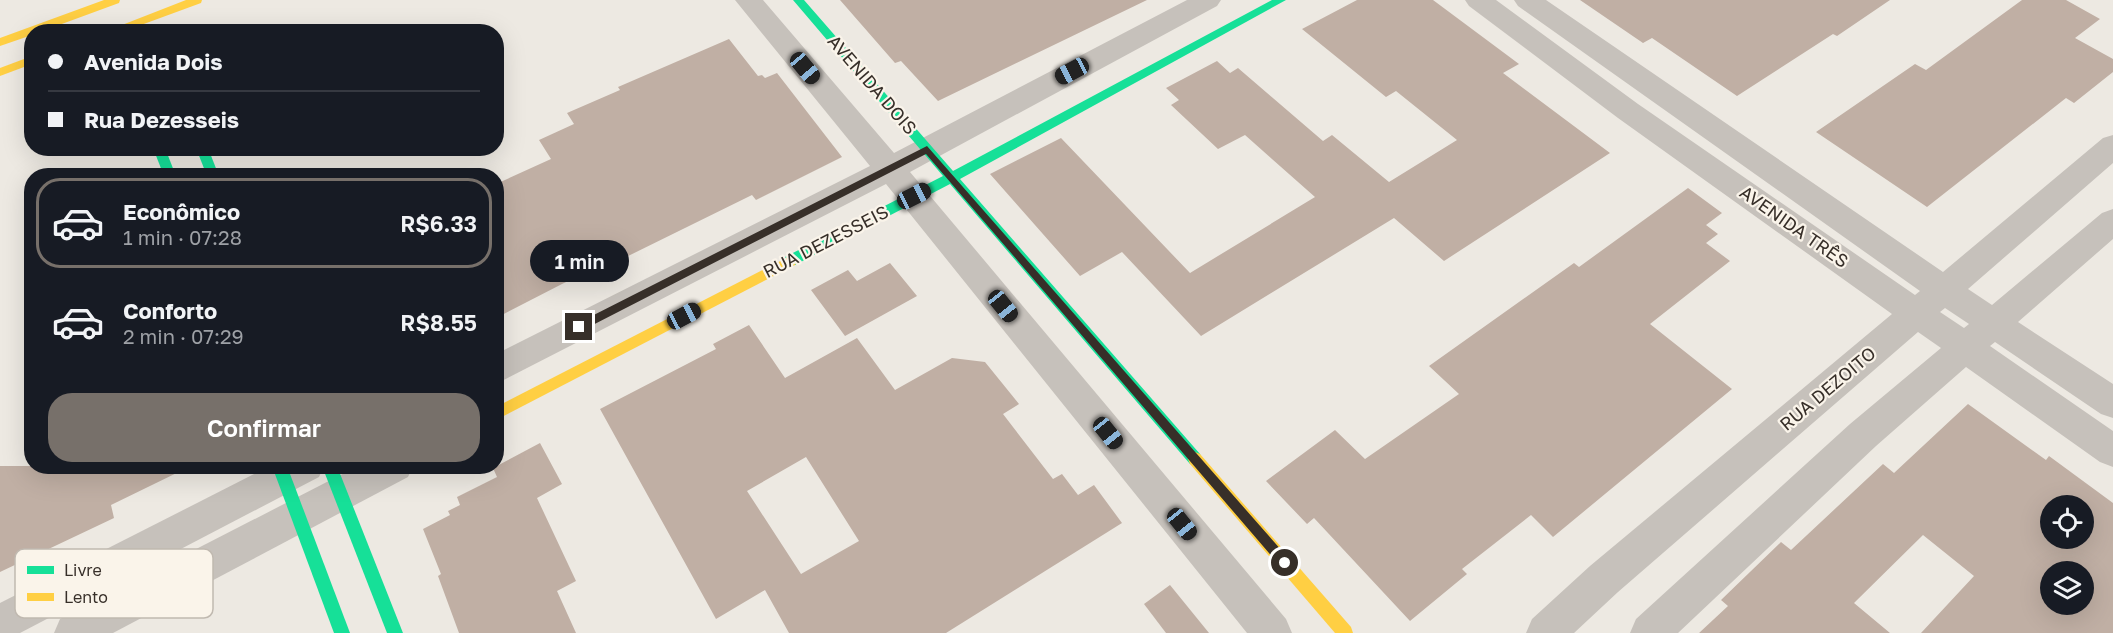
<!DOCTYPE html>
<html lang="pt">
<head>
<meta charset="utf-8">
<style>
  :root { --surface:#171b24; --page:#242831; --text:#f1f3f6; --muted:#9ea1a6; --line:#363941; --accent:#77706a }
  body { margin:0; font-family:"Golos Text",sans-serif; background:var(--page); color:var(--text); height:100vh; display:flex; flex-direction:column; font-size:22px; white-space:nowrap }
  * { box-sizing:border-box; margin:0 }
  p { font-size:20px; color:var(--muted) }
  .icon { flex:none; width:33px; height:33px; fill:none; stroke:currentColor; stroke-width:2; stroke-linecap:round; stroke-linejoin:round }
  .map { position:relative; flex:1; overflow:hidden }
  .drawer { position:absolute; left:24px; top:168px; width:480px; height:306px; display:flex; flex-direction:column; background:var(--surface); border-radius:24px; box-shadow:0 6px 24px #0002 }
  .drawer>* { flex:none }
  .banner { position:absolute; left:24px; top:24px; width:480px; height:132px; border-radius:24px; box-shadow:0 6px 24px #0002; display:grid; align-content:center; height:132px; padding:0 24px; background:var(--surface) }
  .tools { position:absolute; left:2040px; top:495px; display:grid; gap:12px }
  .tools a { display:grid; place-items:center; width:54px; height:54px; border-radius:50%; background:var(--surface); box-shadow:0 6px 24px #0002; font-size:30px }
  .end { position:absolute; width:27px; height:27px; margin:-14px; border:8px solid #372f29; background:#fff; box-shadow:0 0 0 3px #fff }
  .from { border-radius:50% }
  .bubble { position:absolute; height:42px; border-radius:21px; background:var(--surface); box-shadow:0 6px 24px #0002; font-size:20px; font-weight:600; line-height:42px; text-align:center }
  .car { position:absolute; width:18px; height:36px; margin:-18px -9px; border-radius:8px; box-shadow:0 0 4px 2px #0007; background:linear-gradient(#222 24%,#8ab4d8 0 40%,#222 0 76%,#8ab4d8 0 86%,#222 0) }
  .banner b { display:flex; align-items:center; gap:21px; height:57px; font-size:22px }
  .banner b+b { border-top:2px solid var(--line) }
  .banner i { width:15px; height:15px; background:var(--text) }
  ul { padding:10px 0 0; list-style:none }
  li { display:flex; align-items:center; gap:18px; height:90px; margin:0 12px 9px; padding:0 12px; border:3px solid transparent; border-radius:24px }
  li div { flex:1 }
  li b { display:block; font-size:22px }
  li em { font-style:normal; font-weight:600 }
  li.active { border-color:var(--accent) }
  li>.icon { width:54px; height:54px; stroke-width:1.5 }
  .cta { display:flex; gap:12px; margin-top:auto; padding:12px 24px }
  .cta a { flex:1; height:69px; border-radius:24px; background:var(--accent); color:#fff; font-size:24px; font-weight:600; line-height:69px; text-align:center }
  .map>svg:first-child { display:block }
  .building { fill:#c0afa4; fill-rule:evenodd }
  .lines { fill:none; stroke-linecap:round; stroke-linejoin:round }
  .street { fill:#c6c1bb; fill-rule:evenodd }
  .fast { fill:#16e098; fill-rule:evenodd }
  .slow { fill:#ffcf43; fill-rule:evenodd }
  .route { fill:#372f29 }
  .labels { text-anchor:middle; stroke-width:4.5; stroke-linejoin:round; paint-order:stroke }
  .street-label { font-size:18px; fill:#372f29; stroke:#faf4ea }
  .key { fill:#faf4ea; stroke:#c0b9b0; stroke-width:1.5 }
  .key-label { font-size:16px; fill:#372f29 }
</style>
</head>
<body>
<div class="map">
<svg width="2113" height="633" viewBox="0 0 2113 633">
  <rect width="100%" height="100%" fill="#ede9e2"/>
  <g class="building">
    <path d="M 840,0 L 1147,0 L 938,101 L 901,61 L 895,63 Z"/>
    <path d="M 1357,0 L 1433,0 L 1519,64 L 1503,73 L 1610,153 L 1444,261 L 1394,218 L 1201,336 L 1122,252 L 1080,276 L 990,174 L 1061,138 L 1190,273 L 1315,197 L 1245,135 L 1218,149 L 1171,105 L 1179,100 L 1166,88 L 1217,61 L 1230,73 L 1238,68 L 1323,141 L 1332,135 L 1389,182 L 1457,140 L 1396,91 L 1386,97 L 1302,29 Z"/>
    <path d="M 1580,0 L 1890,0 L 1837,36 L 1833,34 L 1737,96 L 1652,38 L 1643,43 Z"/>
    <path d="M 2022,0 L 2066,0 L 2100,19 L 2075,38 L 2113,59 L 2113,72 L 2074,103 L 2066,98 L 1927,207 L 1816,132 L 1915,64 L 1926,70 Z"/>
    <path d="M 729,39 L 758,76 L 762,75 L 765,78 L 777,73 L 842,157 L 756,200 L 752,195 L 618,261 L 616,258 L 562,284 L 496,318 L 496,184 L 551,159 L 539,140 L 574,124 L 567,113 L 620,90 L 618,87 Z"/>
    <path d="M 1688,188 L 1722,213 L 1706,225 L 1718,234 L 1706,243 L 1730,261 L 1650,324 L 1732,389 L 1553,537 L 1531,515 L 1462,569 L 1467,574 L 1410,621 L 1314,518 L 1307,524 L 1266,481 L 1335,430 L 1365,459 L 1459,394 L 1429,366 L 1574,263 L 1579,267 Z"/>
    <path d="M 890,263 L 917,296 L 845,336 L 811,290 L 848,270 L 857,281 Z"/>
    <path d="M 749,325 L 785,378 L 857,338 L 895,390 L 952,358 L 985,362 L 1019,404 L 1003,414 L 1053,479 L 1062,474 L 1078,495 L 1094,485 L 1122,523 L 946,633 L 789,633 L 765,590 L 716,619 L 600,409 L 716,349 L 713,344 ZM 806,457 L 859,541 L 801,574 L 747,491 Z"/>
    <path d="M 1968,404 L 2046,460 L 2049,456 L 2113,503 L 2113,633 L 1921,633 L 1974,576 L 1923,535 L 1854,603 L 1890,633 L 1699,633 L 1728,606 L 1721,600 L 1781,542 L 1791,550 L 1883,464 L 1894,473 ZM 2050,506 L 2084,506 L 2084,538 L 2050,538 ZM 2050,572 L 2084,572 L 2084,604 L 2050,604 Z"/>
    <path d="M 540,443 L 562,484 L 537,498 L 576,581 L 557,591 L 576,633 L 459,633 L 438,576 L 441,574 L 423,529 L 450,515 L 448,511 L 460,505 L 457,497 L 497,477 L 493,468 Z"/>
    <path d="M 0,466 L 191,466 L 111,505 L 114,518 L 0,572 Z"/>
    <path d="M 1170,585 L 1209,633 L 1166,633 L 1144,604 Z"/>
  </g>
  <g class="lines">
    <g class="street">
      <path d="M 735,0 L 763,0 L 894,153 L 1187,0 L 1221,0 L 1217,6 L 910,172 L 1286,619 L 1292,633 L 1247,633 L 886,184 L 496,384 L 496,354 L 870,166 Z"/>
      <path d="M 1465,0 L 1496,0 L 1638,104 L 1915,295 L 1920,291 L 1518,6 L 1514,0 L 1546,0 L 1943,272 L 2103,138 L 2113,135 L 2113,163 L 1968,289 L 1992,305 L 2102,213 L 2113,209 L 2113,239 L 2018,322 L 2113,384 L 2113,418 L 2101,414 L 1995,342 L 1990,346 L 2113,431 L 2113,467 L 2100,462 L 1966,367 L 1876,446 L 1678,633 L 1630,633 L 1636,619 L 1850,424 L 1941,348 L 1918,332 L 1618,592 L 1574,633 L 1526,633 L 1532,619 L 1590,566 L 1892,314 L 1618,118 L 1469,6 ZM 1945,308 L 1969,324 L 1964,328 L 1940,312 Z"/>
      <path d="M 270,466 L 324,466 L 319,477 L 20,633 L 0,633 L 0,603 Z"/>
      <path d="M 358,466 L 413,466 L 408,477 L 113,633 L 54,633 L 60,619 Z"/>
    </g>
    <g class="fast">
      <path d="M 793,0 L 804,0 L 953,171 L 1272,0 L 1286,0 L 960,179 L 1200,454 L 1202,459 L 1200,464 L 1195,466 L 1190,464 L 950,184 L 795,265 L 785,265 L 783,261 L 785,257 L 943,176 Z"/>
      <path d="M 153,148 L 165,148 L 176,176 L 164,176 Z"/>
      <path d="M 196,148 L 208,148 L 219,176 L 207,176 Z"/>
      <path d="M 272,466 L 287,466 L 350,633 L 334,633 Z"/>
      <path d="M 322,466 L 337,466 L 403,633 L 387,633 Z"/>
    </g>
    <g class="slow">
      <path d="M 104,0 L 120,0 L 119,3 L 40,32 L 32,32 L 32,35 L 0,46 L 0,38 Z"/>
      <path d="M 186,0 L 202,0 L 201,3 L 122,32 L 104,32 Z"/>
      <path d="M 32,56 L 32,64 L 0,76 L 0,68 Z"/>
      <path d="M 790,256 L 797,261 L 795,265 L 496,420 L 496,407 Z"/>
      <path d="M 1195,452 L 1200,454 L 1351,627 L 1353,633 L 1335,633 L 1190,464 L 1188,459 L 1190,454 Z"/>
    </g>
  </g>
  <path class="route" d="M 927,146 L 1289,559 L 1289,567 L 1281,567 L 926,154 L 583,330 L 576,330 L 576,324 Z"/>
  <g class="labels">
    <g class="street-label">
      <text transform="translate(872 85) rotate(49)" y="6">AVENIDA DOIS</text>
      <text transform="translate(1794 227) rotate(35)" y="6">AVENIDA TRÊS</text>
      <text transform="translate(826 242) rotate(-27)" y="6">RUA DEZESSEIS</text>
      <text transform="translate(1828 389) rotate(-40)" y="6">RUA DEZOITO</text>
    </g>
  </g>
  <rect x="15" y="549" width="198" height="69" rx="9" class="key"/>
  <rect x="27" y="566" width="27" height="8" fill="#16e098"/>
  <rect x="27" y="593" width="27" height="8" fill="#ffcf43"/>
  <g class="key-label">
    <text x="64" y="576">Livre</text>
    <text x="64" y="603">Lento</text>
  </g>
</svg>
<div class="tools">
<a><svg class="icon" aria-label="locate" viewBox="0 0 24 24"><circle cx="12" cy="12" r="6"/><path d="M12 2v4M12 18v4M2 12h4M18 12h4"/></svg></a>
<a><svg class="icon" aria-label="layers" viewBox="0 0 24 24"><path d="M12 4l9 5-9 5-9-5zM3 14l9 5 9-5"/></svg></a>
</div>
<i class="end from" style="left:1285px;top:563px"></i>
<i class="end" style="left:579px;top:327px"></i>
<div class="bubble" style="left:530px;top:240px;width:99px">1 min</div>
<i class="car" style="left:805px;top:68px;rotate:140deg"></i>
<i class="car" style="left:1072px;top:71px;rotate:242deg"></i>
<i class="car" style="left:914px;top:196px;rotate:63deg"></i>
<i class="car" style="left:1003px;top:306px;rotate:141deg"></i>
<i class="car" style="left:684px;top:316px;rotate:62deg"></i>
<i class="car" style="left:1108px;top:433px;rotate:141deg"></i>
<i class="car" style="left:1182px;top:524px;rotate:141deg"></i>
<div class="banner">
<b><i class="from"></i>Avenida Dois</b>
<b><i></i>Rua Dezesseis</b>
</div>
<section class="drawer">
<ul>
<li class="active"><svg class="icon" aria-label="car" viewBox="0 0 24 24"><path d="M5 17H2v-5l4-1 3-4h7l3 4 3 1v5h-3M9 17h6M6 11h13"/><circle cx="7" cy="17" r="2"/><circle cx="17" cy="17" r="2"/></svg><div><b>Econômico</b><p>1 min · 07:28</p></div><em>R$6.33</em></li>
<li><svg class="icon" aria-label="car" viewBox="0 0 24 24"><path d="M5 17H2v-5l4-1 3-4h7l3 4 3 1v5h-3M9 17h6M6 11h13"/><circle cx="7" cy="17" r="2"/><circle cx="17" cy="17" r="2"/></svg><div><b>Conforto</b><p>2 min · 07:29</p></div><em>R$8.55</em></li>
</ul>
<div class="cta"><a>Confirmar</a></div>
</section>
</div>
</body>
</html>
